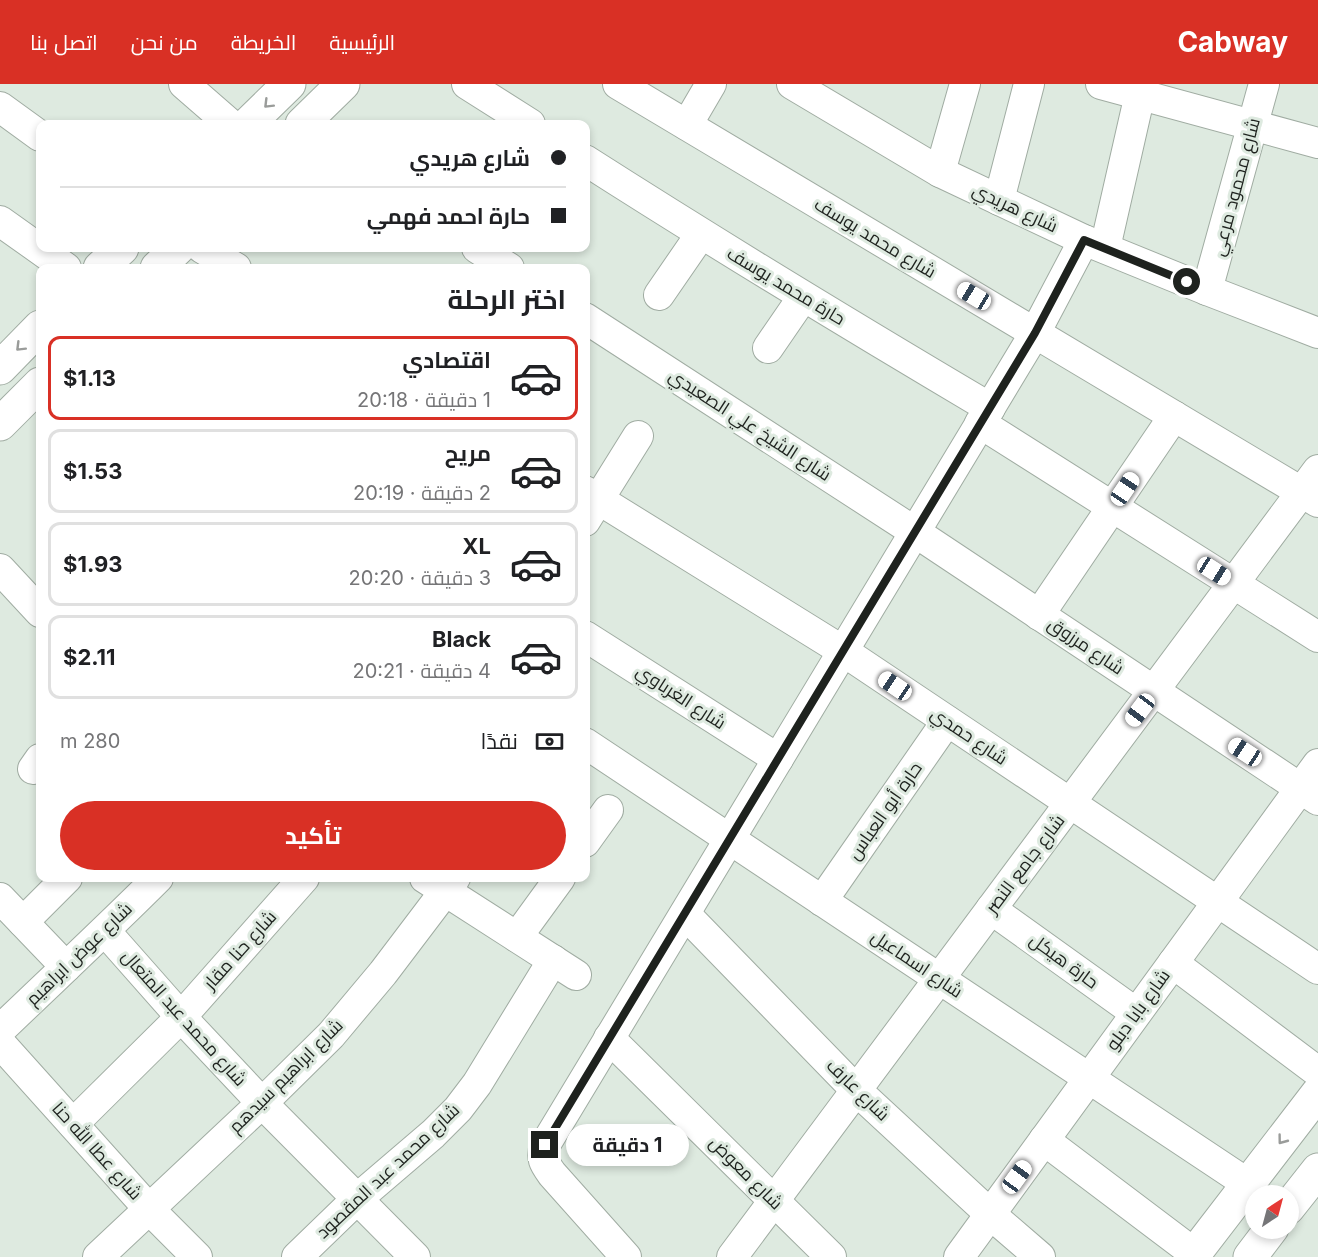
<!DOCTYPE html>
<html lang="ar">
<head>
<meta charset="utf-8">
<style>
  :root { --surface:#fff; --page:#f2f2f2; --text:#202124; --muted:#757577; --line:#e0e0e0; --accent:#d93025 }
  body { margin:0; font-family:Inter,Cairo,sans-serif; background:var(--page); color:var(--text); direction:rtl; height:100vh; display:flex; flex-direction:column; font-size:22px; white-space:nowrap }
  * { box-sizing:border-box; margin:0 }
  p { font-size:20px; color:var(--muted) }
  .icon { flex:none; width:33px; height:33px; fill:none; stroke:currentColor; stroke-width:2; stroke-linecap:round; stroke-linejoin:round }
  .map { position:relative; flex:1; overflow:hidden; direction:ltr }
  .drawer { position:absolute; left:36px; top:180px; width:554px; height:618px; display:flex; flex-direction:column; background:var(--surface); border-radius:12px; box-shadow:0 3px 9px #0003; direction:rtl }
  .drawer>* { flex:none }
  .guide { position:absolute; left:36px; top:36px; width:554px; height:132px; border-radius:12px; box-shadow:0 3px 9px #0003; direction:rtl; display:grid; align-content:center; height:132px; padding:0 24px; background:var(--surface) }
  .needle { width:39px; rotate:36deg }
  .fabs { position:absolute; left:1245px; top:1101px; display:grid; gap:12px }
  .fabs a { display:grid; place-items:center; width:54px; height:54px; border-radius:50%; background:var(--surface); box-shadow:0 3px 9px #0003; font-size:30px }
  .end { position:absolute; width:27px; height:27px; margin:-14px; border:8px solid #1e221e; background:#fff; box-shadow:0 0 0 3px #fff }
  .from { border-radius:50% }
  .bubble { position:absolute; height:42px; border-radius:21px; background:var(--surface); box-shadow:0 3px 9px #0003; font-size:20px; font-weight:700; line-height:42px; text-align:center; direction:rtl }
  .car { position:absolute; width:18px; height:36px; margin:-18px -9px; border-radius:8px; box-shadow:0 0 4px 2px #0007; background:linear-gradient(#fff 24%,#345 0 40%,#fff 0 76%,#345 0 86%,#fff 0) }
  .guide b { display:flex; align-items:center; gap:21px; height:57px; font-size:22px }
  .guide b+b { border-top:2px solid var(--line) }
  .guide i { width:15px; height:15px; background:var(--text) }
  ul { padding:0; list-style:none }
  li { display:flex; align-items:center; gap:18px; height:84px; margin:0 12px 9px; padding:0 12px; border:3px solid var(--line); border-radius:12px }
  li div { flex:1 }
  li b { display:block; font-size:22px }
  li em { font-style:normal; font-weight:700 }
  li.active { border-color:var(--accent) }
  li>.icon { width:54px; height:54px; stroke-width:1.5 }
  h2 { padding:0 24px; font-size:27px; line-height:72px }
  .pay { display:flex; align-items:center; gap:15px; height:66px; padding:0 24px; font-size:22px }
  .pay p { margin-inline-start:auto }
  .primary-button { display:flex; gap:12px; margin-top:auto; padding:12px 24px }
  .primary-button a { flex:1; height:69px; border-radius:36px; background:var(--accent); color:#fff; font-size:24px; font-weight:700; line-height:69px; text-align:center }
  header { display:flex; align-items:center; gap:36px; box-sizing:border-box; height:84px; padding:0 30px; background:var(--accent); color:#fff }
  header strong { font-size:28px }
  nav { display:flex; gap:33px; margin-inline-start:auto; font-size:21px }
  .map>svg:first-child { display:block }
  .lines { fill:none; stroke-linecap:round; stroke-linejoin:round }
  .minor-casing { stroke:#a0aca2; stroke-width:32 }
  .major-casing { stroke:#a0aca2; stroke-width:35 }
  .minor { stroke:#fff; stroke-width:30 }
  .major { stroke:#fff; stroke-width:33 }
  .oneway { stroke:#9a9c9a }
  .route { stroke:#1e221e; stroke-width:8 }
  .labels { text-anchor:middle; stroke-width:6; stroke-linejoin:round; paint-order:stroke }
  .street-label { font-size:18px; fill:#1e221e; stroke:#deeae0 }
</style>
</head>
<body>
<header>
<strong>Cabway</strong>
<nav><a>الرئيسية</a><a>الخريطة</a><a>من نحن</a><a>اتصل بنا</a></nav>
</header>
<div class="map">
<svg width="1318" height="1173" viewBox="0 0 1318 1173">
  <rect width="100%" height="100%" fill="#deeae0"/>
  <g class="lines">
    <defs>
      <g id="minor">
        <path d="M 184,0 L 230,40"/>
        <path d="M 467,0 L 530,40"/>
        <path d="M 618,0 L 1318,418"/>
        <path d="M 792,0 L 940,88 L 1084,156 L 1207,206 L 1318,249"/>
        <path d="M 1101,0 L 1318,59"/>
        <path d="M 0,23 L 40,52"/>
        <path d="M 687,41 L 711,0"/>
        <path d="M 585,76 C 718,161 853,243 990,324"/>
        <path d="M 940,88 L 965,0"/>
        <path d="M 999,116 L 1029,0"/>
        <path d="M 0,137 L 66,184"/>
        <path d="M 202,164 L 236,184"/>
        <path d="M 477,164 L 509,184"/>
        <path d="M 1105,164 L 1140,10"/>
        <path d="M 1207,206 L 1264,0"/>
        <path d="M 659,211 L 701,150"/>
        <path d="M 585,234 L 915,448 L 1318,716"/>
        <path d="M 768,264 L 803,213"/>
        <path d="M 980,339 L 1318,553"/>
        <path d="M 585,407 L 843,567 L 1318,885"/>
        <path d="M 585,437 L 638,352"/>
        <path d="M 0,485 L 40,528"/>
        <path d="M 1039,531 L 1174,332"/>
        <path d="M 585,552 L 778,675"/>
        <path d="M 585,659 L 1248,1100"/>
        <path d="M 33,685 L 40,675"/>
        <path d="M 585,758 L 608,726"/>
        <path d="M 425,794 L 576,891"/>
        <path d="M 0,814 L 66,883"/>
        <path d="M 822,817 L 947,637"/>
        <path d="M 991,825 L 1136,929"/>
        <path d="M 685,830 L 856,1006 L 990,1130 L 1040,1173"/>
        <path d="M 23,838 L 67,794"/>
        <path d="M 105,847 L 181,933 L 262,1019 L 415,1173"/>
        <path d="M 517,853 L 560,794"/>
        <path d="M 1173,879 L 1318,988"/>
        <path d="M 0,946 C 53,895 107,845 158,794"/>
        <path d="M 609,954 L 831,1173"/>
        <path d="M 0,959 L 149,1125 L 197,1173"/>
        <path d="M 73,1040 L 181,933 L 304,794"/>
        <path d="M 1044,1056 L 1195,1170"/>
        <path d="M 98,1173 L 262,1019 L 331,951 L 383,889 L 455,794"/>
        <path d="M 297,1173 L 357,1115 L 433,1050 L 458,1025 L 477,1000 L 553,876"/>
        <path d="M 626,1173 L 552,1090 C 544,1079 541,1075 545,1061 L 1035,249 L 1084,156"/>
        <path d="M 732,1173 L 1318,386"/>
        <path d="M 959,1173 L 1318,680"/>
      </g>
      <g id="major">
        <path d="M 248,40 L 289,0"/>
        <path d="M 302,40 L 343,0"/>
        <path d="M 100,184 L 122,164"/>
        <path d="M 157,184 L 178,164"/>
        <path d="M 0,284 L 40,243"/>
        <path d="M 0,340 L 40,300"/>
        <path d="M 1288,1124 L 1318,1086"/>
        <path d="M 1192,1173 L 1318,1009"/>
        <path d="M 1250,1173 L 1272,1144"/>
      </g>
    </defs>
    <use href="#minor" class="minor-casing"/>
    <use href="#major" class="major-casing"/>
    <use href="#minor" class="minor"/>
    <use href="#major" class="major"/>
  </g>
  <defs><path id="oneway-chevron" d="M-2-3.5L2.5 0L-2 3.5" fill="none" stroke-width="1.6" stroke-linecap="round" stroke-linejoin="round" transform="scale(1.5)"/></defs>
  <g class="oneway">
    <use href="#oneway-chevron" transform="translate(268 20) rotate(135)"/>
    <use href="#oneway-chevron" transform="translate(20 263) rotate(135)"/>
    <use href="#oneway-chevron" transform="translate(1282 1056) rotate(127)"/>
  </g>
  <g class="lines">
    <path class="route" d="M 545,1061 L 1035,249 L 1084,156 L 1187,198"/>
  </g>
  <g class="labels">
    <g class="street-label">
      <text transform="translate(1236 103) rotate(-75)" y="6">شارع محمود مرعي</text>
      <text transform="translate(1015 124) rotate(25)" y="6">شارع هريدي</text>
      <text transform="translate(875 154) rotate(31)" y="6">شارع محمد يوسف</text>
      <text transform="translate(786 202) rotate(31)" y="6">حارة محمد يوسف</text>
      <text transform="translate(750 341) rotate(33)" y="6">شارع الشيخ علي الصعيدي</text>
      <text transform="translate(1086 562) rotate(34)" y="6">شارع مرزوق</text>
      <text transform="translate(681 613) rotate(33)" y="6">شارع الغرباوي</text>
      <text transform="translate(969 652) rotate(34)" y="6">شارع حمدي</text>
      <text transform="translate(885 727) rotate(-55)" y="6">حارة أبو العباس</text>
      <text transform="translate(1025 780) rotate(-53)" y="6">شارع جامع النصر</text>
      <text transform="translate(240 866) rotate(-48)" y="6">شارع حنا مقار</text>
      <text transform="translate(79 870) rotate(-44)" y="6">شارع عوض ابراهيم</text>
      <text transform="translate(1064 877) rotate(36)" y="6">حارة هيكل</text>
      <text transform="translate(917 880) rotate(34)" y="6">شارع اسماعيل</text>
      <text transform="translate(1138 926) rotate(-54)" y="6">شارع بابا دبلو</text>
      <text transform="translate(184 934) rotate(48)" y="6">شارع محمد عبد المتعال</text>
      <text transform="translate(286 992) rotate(-45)" y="6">شارع ابراهيم سيدهم</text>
      <text transform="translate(858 1006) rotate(44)" y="6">شارع عارف</text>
      <text transform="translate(97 1067) rotate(48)" y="6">شارع عطا الله حنا</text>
      <text transform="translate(388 1087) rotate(-43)" y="6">شارع محمد عبد المقصود</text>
      <text transform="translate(746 1089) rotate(45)" y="6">شارع معوض</text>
    </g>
  </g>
</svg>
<div class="fabs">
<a><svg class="needle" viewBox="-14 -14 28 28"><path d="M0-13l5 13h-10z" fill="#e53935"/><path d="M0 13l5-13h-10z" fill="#757577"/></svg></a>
</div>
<i class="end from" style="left:1187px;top:198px"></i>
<i class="end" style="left:545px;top:1061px"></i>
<div class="bubble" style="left:566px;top:1040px;width:123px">1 دقيقة</div>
<i class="car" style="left:974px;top:212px;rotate:301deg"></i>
<i class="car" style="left:1125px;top:405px;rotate:34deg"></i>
<i class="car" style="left:1214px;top:487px;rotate:122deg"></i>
<i class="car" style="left:895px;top:602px;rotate:304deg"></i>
<i class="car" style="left:1140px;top:626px;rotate:217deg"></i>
<i class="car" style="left:1245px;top:668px;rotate:303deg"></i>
<i class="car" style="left:1017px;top:1093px;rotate:36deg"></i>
<div class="guide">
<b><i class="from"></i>شارع هريدي</b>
<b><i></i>حارة احمد فهمي</b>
</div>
<section class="drawer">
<h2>اختر الرحلة</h2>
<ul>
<li class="active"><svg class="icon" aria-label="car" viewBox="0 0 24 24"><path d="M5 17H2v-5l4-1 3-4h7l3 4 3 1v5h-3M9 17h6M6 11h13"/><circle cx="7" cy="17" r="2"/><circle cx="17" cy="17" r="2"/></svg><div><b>اقتصادي</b><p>1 دقيقة · 20:18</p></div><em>$1.13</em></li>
<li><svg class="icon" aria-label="car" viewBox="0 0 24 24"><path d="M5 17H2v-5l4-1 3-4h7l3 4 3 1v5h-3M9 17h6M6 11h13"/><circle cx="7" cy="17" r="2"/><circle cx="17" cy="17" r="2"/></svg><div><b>مريح</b><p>2 دقيقة · 20:19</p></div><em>$1.53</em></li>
<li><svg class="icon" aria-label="car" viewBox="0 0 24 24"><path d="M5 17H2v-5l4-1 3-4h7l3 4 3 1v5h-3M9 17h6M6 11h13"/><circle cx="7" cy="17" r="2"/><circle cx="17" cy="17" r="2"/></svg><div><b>XL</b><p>3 دقيقة · 20:20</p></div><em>$1.93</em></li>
<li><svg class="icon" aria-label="car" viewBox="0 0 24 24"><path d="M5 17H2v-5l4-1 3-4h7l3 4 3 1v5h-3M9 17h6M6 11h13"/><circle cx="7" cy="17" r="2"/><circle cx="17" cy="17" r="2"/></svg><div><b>Black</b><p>4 دقيقة · 20:21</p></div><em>$2.11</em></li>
</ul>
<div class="pay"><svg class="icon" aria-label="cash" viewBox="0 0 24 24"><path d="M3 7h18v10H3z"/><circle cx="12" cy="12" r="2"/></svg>نقدًا<p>280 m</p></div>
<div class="primary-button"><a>تأكيد</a></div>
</section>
</div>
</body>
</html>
